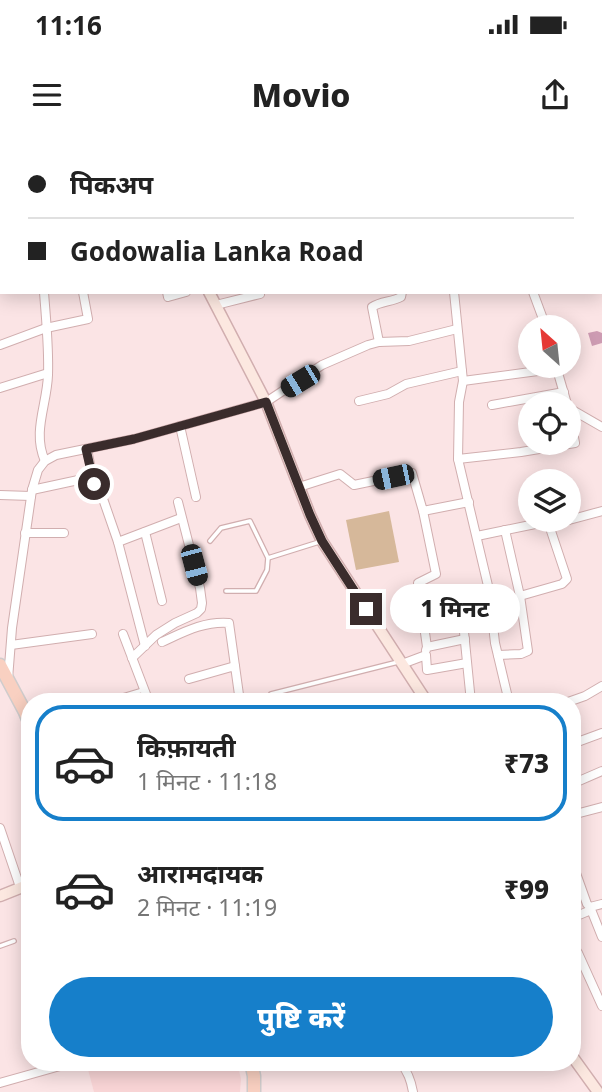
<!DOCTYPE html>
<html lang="hi">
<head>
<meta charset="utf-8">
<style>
  :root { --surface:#fff; --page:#f6f6f6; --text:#222; --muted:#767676; --line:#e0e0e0; --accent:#167fca }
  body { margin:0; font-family:"Noto Sans","Noto Sans Devanagari",sans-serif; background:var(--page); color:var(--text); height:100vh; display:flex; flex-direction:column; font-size:26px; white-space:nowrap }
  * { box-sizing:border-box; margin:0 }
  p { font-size:23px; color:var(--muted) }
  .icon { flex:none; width:38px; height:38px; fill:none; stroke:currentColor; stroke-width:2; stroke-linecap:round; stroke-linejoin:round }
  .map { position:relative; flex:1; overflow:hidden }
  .side { position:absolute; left:21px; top:553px; width:560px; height:378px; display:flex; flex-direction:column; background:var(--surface); border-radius:28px; box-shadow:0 4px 18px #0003 }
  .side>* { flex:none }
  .banner { position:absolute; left:0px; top:0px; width:602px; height:154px; box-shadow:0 4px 18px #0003; display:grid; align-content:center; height:154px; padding:0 28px; background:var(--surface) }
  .needle { width:46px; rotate:333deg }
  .controls { position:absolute; left:518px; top:175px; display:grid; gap:14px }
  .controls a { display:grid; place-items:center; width:63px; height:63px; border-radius:50%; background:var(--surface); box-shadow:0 4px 18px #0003; font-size:35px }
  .end { position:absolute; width:32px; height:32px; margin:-16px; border:9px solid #3a2c2c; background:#fff; box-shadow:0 0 0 4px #fff }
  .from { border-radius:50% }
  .bubble { position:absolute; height:49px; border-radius:24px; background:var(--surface); box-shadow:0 4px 18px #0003; font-size:23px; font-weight:800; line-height:49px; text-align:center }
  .car { position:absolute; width:21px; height:42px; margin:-21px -10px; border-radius:9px; box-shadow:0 0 5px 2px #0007; background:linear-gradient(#222 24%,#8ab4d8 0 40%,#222 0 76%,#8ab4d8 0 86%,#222 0) }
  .banner b { display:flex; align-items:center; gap:24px; height:66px; font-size:26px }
  .banner b+b { border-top:2px solid var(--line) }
  .banner i { width:18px; height:18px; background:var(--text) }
  ul { padding:12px 0 0; list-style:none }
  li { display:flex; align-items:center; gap:21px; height:116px; margin:0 14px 10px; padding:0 14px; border:4px solid transparent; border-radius:28px }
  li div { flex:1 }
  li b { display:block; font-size:26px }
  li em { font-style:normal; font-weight:800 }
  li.selected { border-color:var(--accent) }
  li>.icon { width:63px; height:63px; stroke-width:1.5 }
  .button { display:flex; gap:14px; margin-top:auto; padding:14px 28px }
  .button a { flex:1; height:80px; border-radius:42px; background:var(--accent); color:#fff; font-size:28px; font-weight:800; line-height:80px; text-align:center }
  .status { display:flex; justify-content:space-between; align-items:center; height:49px; padding:0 35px; background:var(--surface); direction:ltr }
  .status svg { height:19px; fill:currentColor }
  header { display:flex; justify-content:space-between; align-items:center; height:91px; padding:0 28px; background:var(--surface); font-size:32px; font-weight:800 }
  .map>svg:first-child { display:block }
  .built { fill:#f9d5d6 }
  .green { fill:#d6b89a }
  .building { fill:#cd9bb2 }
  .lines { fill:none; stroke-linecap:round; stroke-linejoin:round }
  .lane-casing { stroke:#d1aeaf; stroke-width:6 }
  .street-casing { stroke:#d1aeaf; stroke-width:10 }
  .secondary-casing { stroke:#d1aeaf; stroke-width:13 }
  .primary-casing { stroke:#d0cccc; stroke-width:15 }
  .lane { stroke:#fff; stroke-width:3.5 }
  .street { stroke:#fff; stroke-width:8 }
  .secondary { stroke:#fce8e0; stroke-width:10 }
  .primary { stroke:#f9d0c1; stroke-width:12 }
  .route { stroke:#3a2c2c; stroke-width:9 }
</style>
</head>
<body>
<div class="status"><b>11:16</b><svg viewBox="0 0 49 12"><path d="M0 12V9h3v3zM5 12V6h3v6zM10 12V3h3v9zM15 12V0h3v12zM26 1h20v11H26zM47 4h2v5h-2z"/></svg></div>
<header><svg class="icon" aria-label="menu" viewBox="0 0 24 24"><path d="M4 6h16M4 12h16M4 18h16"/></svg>Movio<svg class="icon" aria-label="share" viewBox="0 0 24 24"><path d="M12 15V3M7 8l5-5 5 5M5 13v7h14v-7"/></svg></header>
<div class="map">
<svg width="602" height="952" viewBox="0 0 602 952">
  <rect width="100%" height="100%" fill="#fbe4e5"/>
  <path class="built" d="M 86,922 L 237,922 L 241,939 L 240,952 L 94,952 Z"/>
  <path class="green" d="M 389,371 L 399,422 L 356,430 L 346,380 Z"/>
  <path class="building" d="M 597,191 L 602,193 L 602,203 L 592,206 L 588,193 Z"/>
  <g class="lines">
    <defs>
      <g id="lane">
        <path d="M 210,401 L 221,388 L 250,381 L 268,418 L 267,430 L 256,451 L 226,451"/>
        <path d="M 268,418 L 319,402"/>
        <path d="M 271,554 L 398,522"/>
        <path d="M 103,562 L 143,550"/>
        <path d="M 0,806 L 14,801"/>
      </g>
      <g id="street">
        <path d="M 328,0 L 328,2"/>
        <path d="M 356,0 L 357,2"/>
        <path d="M 486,0 L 487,2"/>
        <path d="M 564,0 L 564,2"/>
        <path d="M 94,2 L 94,0"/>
        <path d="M 220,2 L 223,0"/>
        <path d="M 600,64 L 602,63"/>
        <path d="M 600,98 L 602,98"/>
        <path d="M 0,135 L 2,135"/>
        <path d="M 44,152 C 46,180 49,207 48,235 C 47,265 32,292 45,321"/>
        <path d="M 167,152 L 168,157 L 186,152"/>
        <path d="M 454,152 L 463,241 L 459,262 L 458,319 L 489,450 L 495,503 L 509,562"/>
        <path d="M 533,152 L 546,187"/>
        <path d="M 216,165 L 260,154"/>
        <path d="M 379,202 L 372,167 C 381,161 392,162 401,157 L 402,152"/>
        <path d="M 0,205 L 46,188 L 88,179 L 83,152"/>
        <path d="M 556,226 L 567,264"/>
        <path d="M 463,241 L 538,231"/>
        <path d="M 0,248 L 48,233"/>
        <path d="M 359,261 L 388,254 L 406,244 L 462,231"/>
        <path d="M 492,265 L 564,252"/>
        <path d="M 569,268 L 602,287"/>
        <path d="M 180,286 L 196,357"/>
        <path d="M 87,309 L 94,344"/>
        <path d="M 458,319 L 521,312 L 575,303 L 569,270"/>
        <path d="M 299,347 L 340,334 L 354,345 L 412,333 L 423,371 L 469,362"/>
        <path d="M 32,350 L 83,339 L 90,341 L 97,345 L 101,353 L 118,402 L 145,506"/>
        <path d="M 0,355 L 31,356"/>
        <path d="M 423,371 L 436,434 L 418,443 L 427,507"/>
        <path d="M 569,380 L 602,371"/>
        <path d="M 145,392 L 162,461"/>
        <path d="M 25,393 L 64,393"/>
        <path d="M 477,396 L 540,383 L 549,385 L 568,380"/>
        <path d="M 118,402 L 181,378"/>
        <path d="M 520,456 L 562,444 L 567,439 L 549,385"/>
        <path d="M 123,494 L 149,562"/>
        <path d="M 162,502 C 184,492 204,481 229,483 L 235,526"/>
        <path d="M 11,505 L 92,494"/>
        <path d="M 426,510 L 427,507 L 465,499"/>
        <path d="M 498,515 L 521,514 L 528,511 L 520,456 L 505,390"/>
        <path d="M 132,518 L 156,495 L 175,483 L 197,473 L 201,469 L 202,463 L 200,448 L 178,362"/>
        <path d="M 402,524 L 426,515 L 427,530 L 467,523"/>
        <path d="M 8,539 L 12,488 L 32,350 L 38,330 L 45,321 L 56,315 L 134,299 L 266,262 L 322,225 L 368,205 L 379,202 L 409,201 L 457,189"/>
        <path d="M 189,539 L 235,526 L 240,562"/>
        <path d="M 471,562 L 463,482 L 492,476"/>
        <path d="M 568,562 L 585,556 L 602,546"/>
        <path d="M 572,604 L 602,593"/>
        <path d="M 572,644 L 602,631"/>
        <path d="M 572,675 L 602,667"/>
        <path d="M 0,688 L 20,747"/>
        <path d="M 572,722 L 587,764 L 590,767 L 602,764"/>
        <path d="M 590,767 L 602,797"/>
        <path d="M 572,778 L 591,770"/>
        <path d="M 572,804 L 578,813 L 602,866"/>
        <path d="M 400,922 C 408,932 411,940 413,952"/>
        <path d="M 0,943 L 60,926"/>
      </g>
      <g id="secondary">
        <path d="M 160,0 L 161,2"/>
        <path d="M 209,152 L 266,262 L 310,375 L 322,401 L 427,562"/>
        <path d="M 0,756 L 30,744"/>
        <path d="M 572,916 L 598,952"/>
      </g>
      <g id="primary">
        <path d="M 0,525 L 25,572 L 30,584"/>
        <path d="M 251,922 L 254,936 L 254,952"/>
      </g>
    </defs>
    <use href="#lane" class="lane-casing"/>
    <use href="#street" class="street-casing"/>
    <use href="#secondary" class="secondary-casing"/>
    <use href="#primary" class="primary-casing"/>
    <use href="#lane" class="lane"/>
    <use href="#street" class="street"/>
    <use href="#secondary" class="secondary"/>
    <use href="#primary" class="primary"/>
  </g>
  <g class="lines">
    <path class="route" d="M 94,344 L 86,309 L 134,299 L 266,262 L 310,375 L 322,401 L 366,469"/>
  </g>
</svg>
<div class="controls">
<a><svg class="needle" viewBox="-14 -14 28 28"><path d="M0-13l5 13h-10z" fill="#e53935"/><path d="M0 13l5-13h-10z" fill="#767676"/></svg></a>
<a><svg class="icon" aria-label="locate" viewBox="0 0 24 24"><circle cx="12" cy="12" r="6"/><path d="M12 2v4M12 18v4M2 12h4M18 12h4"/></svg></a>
<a><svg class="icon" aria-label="layers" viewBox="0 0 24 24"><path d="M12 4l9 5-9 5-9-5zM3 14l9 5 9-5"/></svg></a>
</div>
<i class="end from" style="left:94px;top:344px"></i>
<i class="end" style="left:366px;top:469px"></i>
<div class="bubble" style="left:390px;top:444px;width:130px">1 मिनट</div>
<i class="car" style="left:300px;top:241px;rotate:239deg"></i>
<i class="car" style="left:393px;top:337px;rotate:258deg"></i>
<i class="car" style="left:194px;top:425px;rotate:165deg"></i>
<div class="banner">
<b><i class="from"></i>पिकअप</b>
<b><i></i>Godowalia Lanka Road</b>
</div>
<section class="side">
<ul>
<li class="selected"><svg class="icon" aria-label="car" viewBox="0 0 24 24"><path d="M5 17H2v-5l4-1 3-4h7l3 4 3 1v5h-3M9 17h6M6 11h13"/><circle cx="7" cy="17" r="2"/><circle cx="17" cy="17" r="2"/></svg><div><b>किफ़ायती</b><p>1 मिनट · 11:18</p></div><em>₹73</em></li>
<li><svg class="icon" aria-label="car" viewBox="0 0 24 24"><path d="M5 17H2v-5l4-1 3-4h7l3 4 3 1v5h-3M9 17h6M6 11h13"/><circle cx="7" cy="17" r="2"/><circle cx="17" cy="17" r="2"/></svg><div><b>आरामदायक</b><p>2 मिनट · 11:19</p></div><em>₹99</em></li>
</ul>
<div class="button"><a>पुष्टि करें</a></div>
</section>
</div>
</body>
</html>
